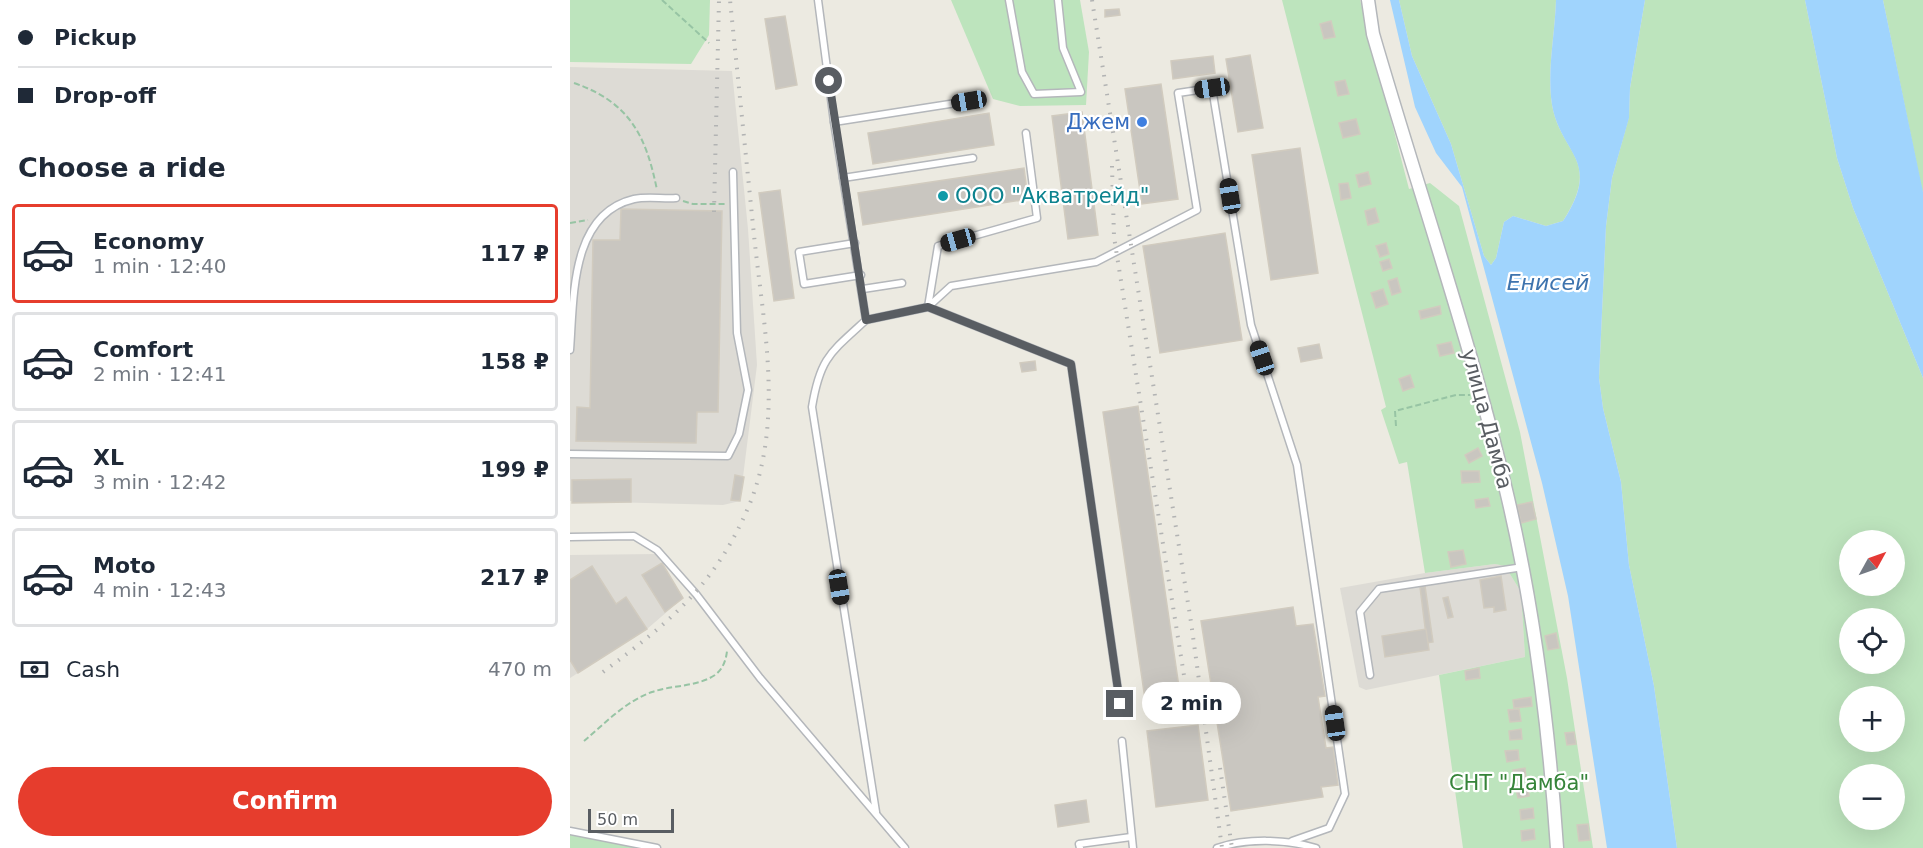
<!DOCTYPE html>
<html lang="en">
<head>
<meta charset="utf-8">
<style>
  :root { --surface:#fff; --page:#f6f6f7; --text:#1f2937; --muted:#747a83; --line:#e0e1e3; --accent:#e63d2d }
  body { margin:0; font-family:"DejaVu Sans",sans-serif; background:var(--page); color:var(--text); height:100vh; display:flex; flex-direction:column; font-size:22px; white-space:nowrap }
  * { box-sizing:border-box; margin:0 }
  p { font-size:20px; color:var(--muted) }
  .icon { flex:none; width:33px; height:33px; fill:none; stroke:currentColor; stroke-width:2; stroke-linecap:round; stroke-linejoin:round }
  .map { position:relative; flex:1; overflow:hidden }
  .side { display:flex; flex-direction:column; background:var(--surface); width:570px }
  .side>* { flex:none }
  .hud { display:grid; align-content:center; height:132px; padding:0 18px; background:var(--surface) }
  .needle { width:39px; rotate:50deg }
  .controls { position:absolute; left:1269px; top:530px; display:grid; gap:12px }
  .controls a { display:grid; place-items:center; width:66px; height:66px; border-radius:50%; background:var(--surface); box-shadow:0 6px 24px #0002; font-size:30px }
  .scale { position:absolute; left:18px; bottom:15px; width:86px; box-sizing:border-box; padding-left:6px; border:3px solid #595d62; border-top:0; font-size:16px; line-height:21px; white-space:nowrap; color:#595d62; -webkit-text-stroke:4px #fff; paint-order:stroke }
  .end { position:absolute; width:27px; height:27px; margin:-14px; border:8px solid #595d62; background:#fff; box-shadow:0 0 0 3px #fff }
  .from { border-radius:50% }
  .bubble { position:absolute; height:42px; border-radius:21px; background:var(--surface); box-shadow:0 6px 24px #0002; font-size:20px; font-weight:700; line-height:42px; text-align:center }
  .car { position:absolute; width:18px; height:36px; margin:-18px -9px; border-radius:8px; box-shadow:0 0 4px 2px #0007; background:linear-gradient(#222 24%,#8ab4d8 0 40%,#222 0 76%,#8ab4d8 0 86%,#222 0) }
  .hud b { display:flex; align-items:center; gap:21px; height:57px; font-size:22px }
  .hud b+b { border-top:2px solid var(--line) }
  .hud i { width:15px; height:15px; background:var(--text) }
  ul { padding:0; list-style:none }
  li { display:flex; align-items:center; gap:18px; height:99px; margin:0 12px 9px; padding:0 6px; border:3px solid var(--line); border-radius:6px }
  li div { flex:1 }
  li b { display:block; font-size:22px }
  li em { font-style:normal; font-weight:700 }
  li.on { border-color:var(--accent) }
  li>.icon { width:54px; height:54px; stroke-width:1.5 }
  h2 { padding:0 18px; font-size:27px; line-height:72px }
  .pay { display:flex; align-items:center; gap:15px; height:66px; padding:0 18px; font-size:22px }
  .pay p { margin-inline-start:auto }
  .button { display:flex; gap:12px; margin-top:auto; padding:12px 18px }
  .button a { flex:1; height:69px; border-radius:36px; background:var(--accent); color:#fff; font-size:24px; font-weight:700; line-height:69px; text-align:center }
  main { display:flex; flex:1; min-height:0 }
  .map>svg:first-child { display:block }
  .industrial { fill:#dddbd5 }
  .green { fill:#bde4bd; fill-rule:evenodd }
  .water { fill:#a0d4fd }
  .building { fill:#c9c6c0; stroke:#d1cbbf; stroke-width:1.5 }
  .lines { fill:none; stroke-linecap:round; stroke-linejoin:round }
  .lane-casing { stroke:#b4b7bb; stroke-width:9 }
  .street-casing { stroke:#b4b7bb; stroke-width:15 }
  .path { stroke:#97c4a4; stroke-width:2; stroke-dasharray:6 3; stroke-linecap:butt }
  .lane { stroke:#fff; stroke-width:6 }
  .street { stroke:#fff; stroke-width:12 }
  .rail { stroke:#b2b3b3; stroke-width:4; stroke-dasharray:1.5 8; stroke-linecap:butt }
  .route { stroke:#595d62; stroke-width:8 }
  .shop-dot { fill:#3f7fe0; stroke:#fff; stroke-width:2 }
  .culture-dot { fill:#0f9aa8; stroke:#fff; stroke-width:2 }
  .labels { text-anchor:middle; stroke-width:4.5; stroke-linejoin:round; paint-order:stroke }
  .shop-label { font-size:21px; fill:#366cbe; stroke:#fff; text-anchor:end }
  .culture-label { font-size:21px; fill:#0d838f; stroke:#fff; text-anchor:start }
  .street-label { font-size:21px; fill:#595d62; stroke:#fff }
  .park-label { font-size:21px; fill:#36843a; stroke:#fff }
  .water-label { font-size:22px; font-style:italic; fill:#3e74ae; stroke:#fff }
</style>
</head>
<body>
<main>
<section class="side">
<div class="hud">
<b><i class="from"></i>Pickup</b>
<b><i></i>Drop-off</b>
</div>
<h2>Choose a ride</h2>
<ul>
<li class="on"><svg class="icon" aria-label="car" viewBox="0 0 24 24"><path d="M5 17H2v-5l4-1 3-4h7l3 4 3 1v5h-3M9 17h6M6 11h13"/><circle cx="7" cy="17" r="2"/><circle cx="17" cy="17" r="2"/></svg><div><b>Economy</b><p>1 min · 12:40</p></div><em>117 ₽</em></li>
<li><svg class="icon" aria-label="car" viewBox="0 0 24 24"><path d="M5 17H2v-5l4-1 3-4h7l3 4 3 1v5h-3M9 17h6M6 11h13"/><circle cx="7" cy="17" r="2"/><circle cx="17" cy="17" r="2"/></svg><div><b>Comfort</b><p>2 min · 12:41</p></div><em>158 ₽</em></li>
<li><svg class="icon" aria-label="car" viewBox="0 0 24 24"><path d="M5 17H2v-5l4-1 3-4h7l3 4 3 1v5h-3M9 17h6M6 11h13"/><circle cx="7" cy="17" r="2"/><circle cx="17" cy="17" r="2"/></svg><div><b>XL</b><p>3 min · 12:42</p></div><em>199 ₽</em></li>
<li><svg class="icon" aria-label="car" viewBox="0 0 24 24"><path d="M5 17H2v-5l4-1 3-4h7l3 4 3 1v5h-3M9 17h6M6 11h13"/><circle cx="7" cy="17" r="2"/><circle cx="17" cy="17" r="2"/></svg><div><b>Moto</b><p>4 min · 12:43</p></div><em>217 ₽</em></li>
</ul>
<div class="pay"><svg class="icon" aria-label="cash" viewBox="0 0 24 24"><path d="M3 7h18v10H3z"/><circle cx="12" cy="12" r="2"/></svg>Cash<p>470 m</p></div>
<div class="button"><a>Confirm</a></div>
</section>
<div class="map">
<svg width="1353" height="848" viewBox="0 0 1353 848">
  <rect width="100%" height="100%" fill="#eceae1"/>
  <g class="industrial">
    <path d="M 0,67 L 162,71 L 178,229 L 187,365 L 170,501 L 153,505 L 0,501 Z"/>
    <path d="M 86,554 L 113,598 L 77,629 L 0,678 L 0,555 Z"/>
    <path d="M 925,564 L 935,566 L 951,592 L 955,657 L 796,690 L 789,687 L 770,588 L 855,573 Z"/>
  </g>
  <g class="green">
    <path d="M 0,0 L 140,0 L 139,35 L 121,64 L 0,62 Z"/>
    <path d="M 381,0 L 510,0 L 519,52 L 516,105 L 450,106 L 423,99 Z"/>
    <path d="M 712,0 L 790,0 L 839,189 L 860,183 L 889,206 L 950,432 L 997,678 L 1023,848 L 893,848 L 869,675 L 955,657 L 951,592 L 935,566 L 925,564 L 855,573 L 837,462 L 829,464 L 811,410 L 816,407 Z"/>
    <path d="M 829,0 L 986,0 C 985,33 978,65 981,97 C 986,154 1035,156 993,221 L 976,226 L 943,216 L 934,222 L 926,258 L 921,265 L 914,256 L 881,144 L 842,56 Z"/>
    <path d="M 1075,0 L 1235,0 L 1267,158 L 1283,208 L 1353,378 L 1353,848 L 1107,848 L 1084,686 L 1059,565 L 1051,482 L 1033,408 L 1029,378 L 1036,226 L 1042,178 L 1059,117 L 1060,88 ZM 1280,540 L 1324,540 L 1324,585 L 1280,585 ZM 1280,618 L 1324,618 L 1324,663 L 1280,663 ZM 1280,696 L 1324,696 L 1324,741 L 1280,741 ZM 1280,774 L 1324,774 L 1324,819 L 1280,819 Z"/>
    <path d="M 1313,0 L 1353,0 L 1353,192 L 1352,190 Z"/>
    <path d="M 0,834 L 69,848 L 0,848 Z"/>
  </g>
  <g class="water">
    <path d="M 820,0 L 829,0 L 842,56 L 881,144 L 914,256 L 921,265 L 926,258 L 934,222 L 943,216 L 976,226 L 993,221 C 1035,157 986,154 981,97 C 978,65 985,33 986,0 L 1075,0 L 1060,88 L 1059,118 L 1042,178 L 1036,226 L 1029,378 L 1033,408 L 1051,482 L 1059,565 L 1084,686 L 1107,848 L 1037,848 L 998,596 L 972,483 L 892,187 L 866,153 L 845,107 Z"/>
    <path d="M 1235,0 L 1313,0 L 1353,192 L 1353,378 L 1283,208 L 1267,158 Z"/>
  </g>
  <g class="building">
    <path d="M 549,9 L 550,15 L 535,17 L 535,10 Z"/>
    <path d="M 215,16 L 227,85 L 206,89 L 195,19 Z"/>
    <path d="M 761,21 L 765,37 L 754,39 L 750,24 Z"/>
    <path d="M 680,55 L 693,128 L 668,132 L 656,59 Z"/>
    <path d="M 643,56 L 645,73 L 603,79 L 601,61 Z"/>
    <path d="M 775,80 L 779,94 L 768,96 L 765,82 Z"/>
    <path d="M 591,84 L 608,199 L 572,204 L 555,89 Z"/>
    <path d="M 512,112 L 528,235 L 498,239 L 482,116 Z"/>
    <path d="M 419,113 L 424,145 L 303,164 L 298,133 Z"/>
    <path d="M 786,119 L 790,134 L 773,138 L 769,123 Z"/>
    <path d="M 730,148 L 748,273 L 701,280 L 682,155 Z"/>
    <path d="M 454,168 L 458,199 L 293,225 L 288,193 Z"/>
    <path d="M 798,172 L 801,184 L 789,187 L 786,175 Z"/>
    <path d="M 778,183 L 781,198 L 771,200 L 769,184 Z"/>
    <path d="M 210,190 L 224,298 L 204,301 L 189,193 Z"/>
    <path d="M 805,208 L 809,222 L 798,225 L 795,211 Z"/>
    <path d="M 51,209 L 152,211 L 148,412 L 127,412 L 126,443 L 6,441 L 7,407 L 20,408 L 23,240 L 50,240 Z"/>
    <path d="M 655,233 L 672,340 L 590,353 L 573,246 Z"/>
    <path d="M 816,243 L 819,254 L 810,257 L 806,246 Z"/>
    <path d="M 819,259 L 822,268 L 813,271 L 810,262 Z"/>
    <path d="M 827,278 L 831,292 L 822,295 L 818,281 Z"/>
    <path d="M 813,289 L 818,304 L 806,308 L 801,293 Z"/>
    <path d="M 870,306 L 871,314 L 851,319 L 849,311 Z"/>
    <path d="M 881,342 L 884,353 L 870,356 L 867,345 Z"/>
    <path d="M 749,344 L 752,358 L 731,362 L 728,348 Z"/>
    <path d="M 465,361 L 466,370 L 452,372 L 450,363 Z"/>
    <path d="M 840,375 L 844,387 L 833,391 L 829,379 Z"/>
    <path d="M 568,406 L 610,694 L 575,699 L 533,412 Z"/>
    <path d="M 908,448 L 912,456 L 899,463 L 895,455 Z"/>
    <path d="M 891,471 L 909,471 L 910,482 L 892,483 Z"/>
    <path d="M 165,475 L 174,477 L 170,501 L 161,500 Z"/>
    <path d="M 61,479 L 61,502 L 2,503 L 2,480 Z"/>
    <path d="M 918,498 L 920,506 L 906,508 L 905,500 Z"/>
    <path d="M 962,502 L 966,519 L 951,523 L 947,505 Z"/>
    <path d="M 893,550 L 896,564 L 881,567 L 878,552 Z"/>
    <path d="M 92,563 L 113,598 L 95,612 L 72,575 Z"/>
    <path d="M 22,566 L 46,604 L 56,597 L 77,629 L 8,673 L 0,660 L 0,580 Z"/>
    <path d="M 931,576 L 936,610 L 924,612 L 924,607 L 914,608 L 910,580 Z"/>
    <path d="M 855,586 L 863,642 L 857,643 L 850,587 Z"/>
    <path d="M 878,597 L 883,617 L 878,618 L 873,598 Z"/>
    <path d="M 723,607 L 726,626 L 743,624 L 755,696 L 748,697 L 756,748 L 763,747 L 768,785 L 751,787 L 753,797 L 661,811 L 631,621 Z"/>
    <path d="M 856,629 L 859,650 L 815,657 L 812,636 Z"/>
    <path d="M 986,633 L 989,648 L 978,650 L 975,636 Z"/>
    <path d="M 909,668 L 910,678 L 896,680 L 895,671 Z"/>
    <path d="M 961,697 L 962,706 L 944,708 L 943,700 Z"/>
    <path d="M 949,709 L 951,721 L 940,722 L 938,710 Z"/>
    <path d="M 628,725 L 638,800 L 586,807 L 577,731 Z"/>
    <path d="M 951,729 L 952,739 L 940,740 L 939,731 Z"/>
    <path d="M 1004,732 L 1006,744 L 997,745 L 995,733 Z"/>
    <path d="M 948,750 L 949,760 L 937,762 L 935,751 Z"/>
    <path d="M 955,768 L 956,779 L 945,780 L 943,770 Z"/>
    <path d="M 958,786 L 959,796 L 948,798 L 946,789 Z"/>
    <path d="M 516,800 L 519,822 L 488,827 L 485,805 Z"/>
    <path d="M 963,808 L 964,818 L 951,820 L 950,810 Z"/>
    <path d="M 1018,824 L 1020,840 L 1009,841 L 1007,825 Z"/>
    <path d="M 964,829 L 965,839 L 952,841 L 951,831 Z"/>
  </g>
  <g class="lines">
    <defs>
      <g id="lane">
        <path d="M 248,0 L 264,122 L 296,320 C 260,353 250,358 242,407 L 306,812"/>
        <path d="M 439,0 L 452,72 L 464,94 L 511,92 L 493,48 L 488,0"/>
        <path d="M 264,122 L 399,101"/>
        <path d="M 456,133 L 467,218 L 368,246 L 358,307 L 501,364 L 550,704"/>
        <path d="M 273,178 L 403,158"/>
        <path d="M 285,243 L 229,252 L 234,284 L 291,275"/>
        <path d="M 293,289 L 332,283"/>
        <path d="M 296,320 L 358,307 L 381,286 L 526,262 L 627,210 L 608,93 L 642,88 L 681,325 L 727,465 L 775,794 L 759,828 L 722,841"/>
        <path d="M 0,350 C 4,298 0,214 64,199 C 77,196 93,199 106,198"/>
        <path d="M 0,454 L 158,456 L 169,434 L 178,390 L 167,333 L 163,172"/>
        <path d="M 0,537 L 64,536 L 87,550 L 126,594 L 190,678 L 335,848"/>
        <path d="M 800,675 L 790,612 L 809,589 L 953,567"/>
        <path d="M 552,741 L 563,848"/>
        <path d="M 0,831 L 87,848"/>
        <path d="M 510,848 L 509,844 L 561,837"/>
        <path d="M 647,848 C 677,838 716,839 746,848"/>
      </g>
      <path id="street" d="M 798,0 L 803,34 C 847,186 899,336 936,490 C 964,607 979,728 987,848"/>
    </defs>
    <use href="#lane" class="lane-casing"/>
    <use href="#street" class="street-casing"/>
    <g class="path">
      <path d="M 92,0 L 139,43"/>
      <path d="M 4,83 C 59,102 76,135 87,190"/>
      <path d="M 113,201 L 123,204 L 155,204"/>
      <path d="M 0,223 L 18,220"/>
      <path d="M 826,426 L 825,411 L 886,395 L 900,395"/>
      <path d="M 14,741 C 34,724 56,701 82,692 C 102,685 127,687 145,675 C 153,669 156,660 157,651"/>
    </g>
    <use href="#lane" class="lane"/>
    <use href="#street" class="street"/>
    <g class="rail">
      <path d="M 522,0 L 621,622 L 652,848"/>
      <path d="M 542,166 L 544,237 L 620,713"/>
      <path d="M 144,212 L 149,0"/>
      <path d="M 33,672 C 98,623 144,587 178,508 C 215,422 193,324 184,235 C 176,157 168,78 160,0"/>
      <path d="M 650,768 L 662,848"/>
    </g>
  </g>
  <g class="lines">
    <path class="route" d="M 259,81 L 296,320 L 358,307 L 501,364 L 550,704"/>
  </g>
  <circle class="shop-dot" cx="572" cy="122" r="6"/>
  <circle class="culture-dot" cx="373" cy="196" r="6"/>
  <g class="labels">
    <g class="shop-label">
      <text x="560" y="129">Джем</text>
    </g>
    <g class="culture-label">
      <text x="385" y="203">ООО "Акватрейд"</text>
    </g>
    <g class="street-label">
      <text transform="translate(917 419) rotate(75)" y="7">улица Дамба</text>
    </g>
    <g class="park-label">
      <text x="949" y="790">СНТ "Дамба"</text>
    </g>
    <g class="water-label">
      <text x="978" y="290">Енисей</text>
    </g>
  </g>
</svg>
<div class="controls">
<a><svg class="needle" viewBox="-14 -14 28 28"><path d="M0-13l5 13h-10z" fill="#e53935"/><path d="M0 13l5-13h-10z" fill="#747a83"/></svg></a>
<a><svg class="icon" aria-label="locate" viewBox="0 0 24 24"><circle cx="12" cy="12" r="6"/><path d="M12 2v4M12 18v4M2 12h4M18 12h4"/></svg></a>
<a>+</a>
<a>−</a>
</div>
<div class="scale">50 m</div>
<i class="end from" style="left:259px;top:81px"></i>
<i class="end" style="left:550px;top:704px"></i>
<div class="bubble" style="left:572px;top:682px;width:99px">2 min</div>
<i class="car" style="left:642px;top:88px;rotate:262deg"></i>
<i class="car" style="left:399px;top:101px;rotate:261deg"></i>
<i class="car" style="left:660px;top:196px;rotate:351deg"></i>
<i class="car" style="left:388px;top:240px;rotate:254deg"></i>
<i class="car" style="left:692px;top:358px;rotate:341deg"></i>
<i class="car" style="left:269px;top:587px;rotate:171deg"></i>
<i class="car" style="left:765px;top:723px;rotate:352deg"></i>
</div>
</main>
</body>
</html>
